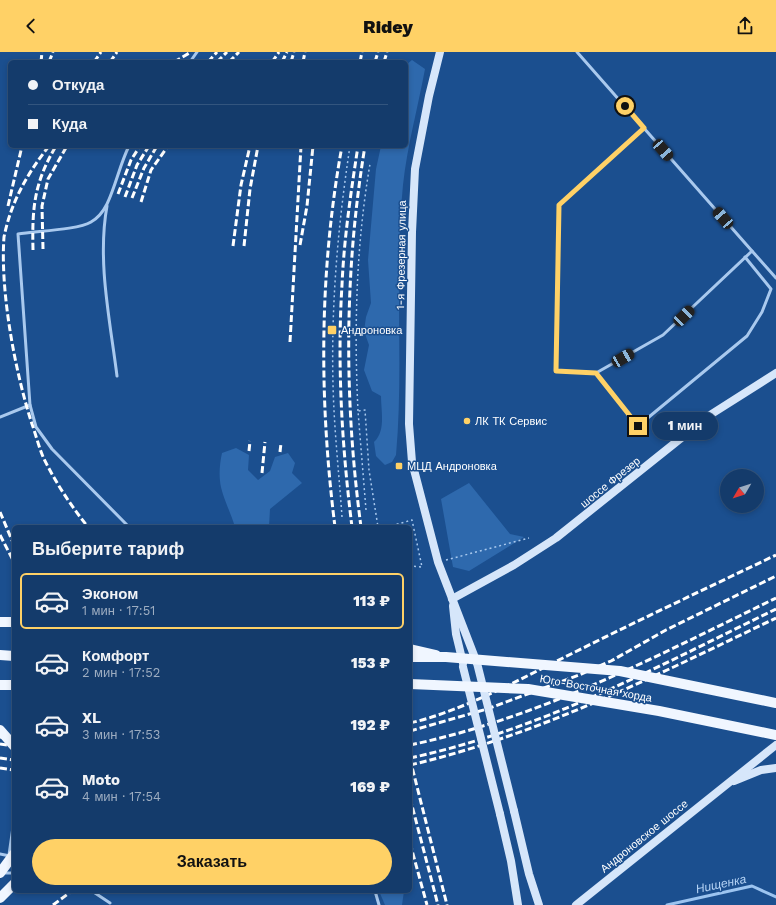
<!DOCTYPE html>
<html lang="ru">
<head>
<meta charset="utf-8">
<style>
  :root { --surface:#143b6b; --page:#1d4271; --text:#f1f3f6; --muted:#9dadc1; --line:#33557e; --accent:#ffd166 }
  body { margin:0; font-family:"Work Sans",sans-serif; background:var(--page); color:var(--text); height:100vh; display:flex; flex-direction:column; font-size:15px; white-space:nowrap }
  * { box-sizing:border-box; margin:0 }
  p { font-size:13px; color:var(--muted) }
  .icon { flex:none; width:22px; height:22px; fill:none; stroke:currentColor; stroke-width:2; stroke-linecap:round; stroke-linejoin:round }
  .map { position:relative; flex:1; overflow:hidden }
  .details { position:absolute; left:12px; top:473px; width:400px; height:368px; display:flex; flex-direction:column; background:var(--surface); border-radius:6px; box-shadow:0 2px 6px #0003,0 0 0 1px var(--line) }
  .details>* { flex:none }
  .guide { position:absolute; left:8px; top:8px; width:400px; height:88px; border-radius:6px; box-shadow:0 2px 6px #0003,0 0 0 1px var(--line); display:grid; align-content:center; height:88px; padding:0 20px; background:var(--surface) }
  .needle { width:26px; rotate:231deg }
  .tools { position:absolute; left:720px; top:417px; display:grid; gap:8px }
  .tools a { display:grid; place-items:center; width:44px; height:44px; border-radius:50%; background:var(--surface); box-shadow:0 2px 6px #0003,0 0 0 1px var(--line); font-size:20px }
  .end { position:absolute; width:18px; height:18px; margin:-9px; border:5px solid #ffd166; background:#111; box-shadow:0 0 0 2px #111 }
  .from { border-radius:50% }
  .bubble { position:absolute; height:28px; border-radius:14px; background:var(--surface); box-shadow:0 2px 6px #0003,0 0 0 1px var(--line); font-size:13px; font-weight:800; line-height:28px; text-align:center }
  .car { position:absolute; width:12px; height:24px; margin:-12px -6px; border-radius:5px; box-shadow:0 0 3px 1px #0007; background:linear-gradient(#222 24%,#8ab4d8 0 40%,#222 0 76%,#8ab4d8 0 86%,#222 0) }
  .guide b { display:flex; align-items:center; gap:14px; height:38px; font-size:15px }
  .guide b+b { border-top:1px solid var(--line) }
  .guide i { width:10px; height:10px; background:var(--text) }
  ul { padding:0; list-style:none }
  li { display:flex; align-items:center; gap:12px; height:56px; margin:0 8px 6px; padding:0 12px; border:2px solid transparent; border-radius:6px }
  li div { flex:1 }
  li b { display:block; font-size:15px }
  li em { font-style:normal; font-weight:800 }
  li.active { border-color:var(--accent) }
  li>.icon { width:36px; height:36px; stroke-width:1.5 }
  h2 { padding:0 20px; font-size:18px; line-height:48px }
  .action { display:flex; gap:8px; margin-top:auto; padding:8px 20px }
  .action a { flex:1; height:46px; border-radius:24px; background:var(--accent); color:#111; font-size:16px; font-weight:800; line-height:46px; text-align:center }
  header { display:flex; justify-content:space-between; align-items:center; height:52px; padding:0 20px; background:var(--accent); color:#111; font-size:18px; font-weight:800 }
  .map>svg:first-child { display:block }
  .green { fill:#2e69ad }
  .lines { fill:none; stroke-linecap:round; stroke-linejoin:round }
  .stream { stroke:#9cc4f0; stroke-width:3 }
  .path { stroke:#a9c9ee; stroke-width:1.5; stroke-dasharray:2 3; stroke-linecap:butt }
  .lane { stroke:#a9c9ee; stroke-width:3 }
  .secondary { stroke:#d6e6fa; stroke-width:8 }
  .primary { stroke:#f0f6ff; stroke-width:10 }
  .rail { stroke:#fff; stroke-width:3; stroke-dasharray:7 3; stroke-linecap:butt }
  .secondary-bridge { stroke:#d6e6fa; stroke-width:8 }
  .primary-bridge { stroke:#f0f6ff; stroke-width:10 }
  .route { stroke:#ffd166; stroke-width:5 }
  .poi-dot { fill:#ffd166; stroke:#1b4f8f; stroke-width:1.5 }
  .labels { text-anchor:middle; stroke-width:3; stroke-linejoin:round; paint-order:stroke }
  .street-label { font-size:11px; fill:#fff; stroke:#1b4f8f }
  .poi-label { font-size:11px; fill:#fff; stroke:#1b4f8f; text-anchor:start }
  .water-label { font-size:12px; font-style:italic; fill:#b5d3f5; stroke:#1b4f8f }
</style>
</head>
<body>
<header><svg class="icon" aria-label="back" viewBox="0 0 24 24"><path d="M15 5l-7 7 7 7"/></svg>Ridey<svg class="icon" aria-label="share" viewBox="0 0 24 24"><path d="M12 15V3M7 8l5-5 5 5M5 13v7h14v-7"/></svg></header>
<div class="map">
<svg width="776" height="853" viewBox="0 0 776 853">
  <rect width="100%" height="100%" fill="#1b4f8f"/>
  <g class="green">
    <path d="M 412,8 L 425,17 C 418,55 407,95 403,133 C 394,223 404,314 396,403 L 392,410 L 385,413 L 376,404 L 374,390 C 386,379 381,359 381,344 L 372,339 L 364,318 L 369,293 L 364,279 L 366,265 L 371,251 L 368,208 L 376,117 L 381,94 L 406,94 L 406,13 Z"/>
    <path d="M 236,396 L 249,403 L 248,418 L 258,428 L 270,419 L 275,405 L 288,401 L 295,411 L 292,421 L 302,431 L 270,457 L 269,475 L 235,475 C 231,461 221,442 220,429 C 219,420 220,410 222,401 Z"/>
    <path d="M 469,431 L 510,482 L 524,485 L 469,519 L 453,515 L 441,447 Z"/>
    <path d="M 379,839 L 404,839 L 402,853 L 385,853 Z"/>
  </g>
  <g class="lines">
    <path class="stream" d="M 667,853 L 752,834 L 776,845"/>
    <g class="path">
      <path d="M 358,359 C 354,276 356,194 370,112"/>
      <path d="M 366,458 L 358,359 L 365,358 L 369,418 L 378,475"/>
      <path d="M 342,465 C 339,421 334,377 333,332 C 331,252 338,173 350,94"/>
      <path d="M 387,475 L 412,468 L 422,515 L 410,514"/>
      <path d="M 446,508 L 529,486"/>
    </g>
    <g class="lane">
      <path d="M 577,0 L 752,199"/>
      <path d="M 190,10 L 197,0"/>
      <path d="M 644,76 L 559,153 L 556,319 L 596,321 L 663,283 L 752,199 L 776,226"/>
      <path d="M 107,154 C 97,209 110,268 117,324"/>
      <path d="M 596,321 L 638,374 L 747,284 L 762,260 L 771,237 L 745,205"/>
      <path d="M 0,365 L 30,353"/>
      <path d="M 129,475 L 52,397 L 36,375 L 30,353 L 18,182 C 35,179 78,178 91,170 C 98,166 104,158 107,152 C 116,133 120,112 129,94"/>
      <path d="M 0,802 L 10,804"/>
      <path d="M 9,803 L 14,768"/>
      <path d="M 4,821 L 14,821"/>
      <path d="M 92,839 L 110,851"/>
      <path d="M 375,839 L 379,853"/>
    </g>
    <g class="secondary">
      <path d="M 440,0 L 429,44 L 415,117 L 412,180 L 409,372 L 412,410 L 438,510 L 477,611"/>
      <path d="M 452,547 L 514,513 L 556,486 L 710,363 L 776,321"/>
      <path d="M 453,554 L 456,582 L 463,611"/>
      <path d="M 734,729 L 761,718 L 776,716"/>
      <path d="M 514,759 L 529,822 L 539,853"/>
      <path d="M 500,762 L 511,809 L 518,853"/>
      <path d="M 576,853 L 776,693"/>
    </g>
    <g class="primary">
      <path d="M 0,570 L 14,570"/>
      <path d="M 410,597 L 436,603"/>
      <path d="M 0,603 L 14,604"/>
      <path d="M 0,633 L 14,633"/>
      <path d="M 0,846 L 14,832"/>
    </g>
    <g class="rail">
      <path d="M 41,10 L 42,0"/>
      <path d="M 49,10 L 53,0"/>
      <path d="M 94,10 L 101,0"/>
      <path d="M 110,10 L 117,0"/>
      <path d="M 174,10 L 191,0"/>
      <path d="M 208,10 L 217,0"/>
      <path d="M 217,10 L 227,0"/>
      <path d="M 229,10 L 239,0"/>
      <path d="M 272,10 L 279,0"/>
      <path d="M 282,10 L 287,0"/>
      <path d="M 291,10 L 294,0"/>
      <path d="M 303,10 L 305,0"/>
      <path d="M 360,10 L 362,0"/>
      <path d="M 375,10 L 378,0"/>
      <path d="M 384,10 L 387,0"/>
      <path d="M 49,94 C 27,122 11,150 4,185 C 0,239 15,320 32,372 C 36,383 39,396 44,407 C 56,431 71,454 88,475"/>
      <path d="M 118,142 L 131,108 L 140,94"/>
      <path d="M 125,145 L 137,113 L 149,94"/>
      <path d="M 132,146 L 144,116 L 157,94"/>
      <path d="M 141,150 L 151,118 L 168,94"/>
      <path d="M 8,154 L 22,94"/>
      <path d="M 300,193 L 307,154 L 313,94"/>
      <path d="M 233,194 L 241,133 L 250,94"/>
      <path d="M 244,194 L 250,137 L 258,94"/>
      <path d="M 43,197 L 42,154 L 48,127 L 67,94"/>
      <path d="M 33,198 C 32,156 34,131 56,94"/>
      <path d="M 290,290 L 301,94"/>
      <path d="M 249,399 L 250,389"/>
      <path d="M 280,400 L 281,391"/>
      <path d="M 262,421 L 265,390"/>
      <path d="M 0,460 L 14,493"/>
      <path d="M 335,475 C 319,348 319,220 342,94"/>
      <path d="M 352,475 C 342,395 337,313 342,233 C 344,186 351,140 358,94"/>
      <path d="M 361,475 C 344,348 344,220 365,94"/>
      <path d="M 0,483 L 14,510"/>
      <path d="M 410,671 C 463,659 522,626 571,602 C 639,568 707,536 776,503"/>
      <path d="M 410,679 L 487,657 L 579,623 L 611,609 L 666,578 L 776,524"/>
      <path d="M 0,685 L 14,687"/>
      <path d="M 0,692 L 14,694"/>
      <path d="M 410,693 C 540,666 657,604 776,546"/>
      <path d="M 0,706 L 14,708"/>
      <path d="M 410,706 C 541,678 657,615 776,557"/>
      <path d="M 410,707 L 447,853"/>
      <path d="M 410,713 C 539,683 657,623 776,566"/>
      <path d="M 0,716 L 14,718"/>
      <path d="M 410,746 L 438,853"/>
      <path d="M 410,791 L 427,853"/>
      <path d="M 53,853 L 72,839"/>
    </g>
    <g class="secondary-bridge">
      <path d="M 477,611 L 514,759"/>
      <path d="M 463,615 L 500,762"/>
    </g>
    <g class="primary-bridge">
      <path d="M 410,605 L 446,605 L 620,619 L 776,651"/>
      <path d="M 410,632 L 528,637 L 659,659 L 776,683"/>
      <path d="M 0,678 L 14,694"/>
      <path d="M 0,821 L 14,802"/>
    </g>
  </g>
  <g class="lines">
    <path class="route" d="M 625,54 L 644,76 L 559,153 L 556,319 L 596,321 L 638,374"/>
  </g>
  <g class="poi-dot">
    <rect x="327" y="273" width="10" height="10" rx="2"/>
    <circle cx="467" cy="369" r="4"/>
    <rect x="395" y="410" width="8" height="8" rx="2"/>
  </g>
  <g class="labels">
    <g class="street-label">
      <text transform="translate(401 203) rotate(-89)" y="4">1-я Фрезерная улица</text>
      <text transform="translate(610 430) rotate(-39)" y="4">шоссе Фрезер</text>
      <text transform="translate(596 636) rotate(10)" y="4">Юго-Восточная хорда</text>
      <text transform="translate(644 784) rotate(-39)" y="4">Андроновское шоссе</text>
    </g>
    <g class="poi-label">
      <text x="341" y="282">Андроновка</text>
      <text x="475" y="373">ЛК ТК Сервис</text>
      <text x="407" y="418">МЦД Андроновка</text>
    </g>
    <g class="water-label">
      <text transform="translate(721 832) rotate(-12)" y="4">Нищенка</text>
    </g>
  </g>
</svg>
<div class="tools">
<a><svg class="needle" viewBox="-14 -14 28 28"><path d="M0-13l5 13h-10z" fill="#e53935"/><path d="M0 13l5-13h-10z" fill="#9dadc1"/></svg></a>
</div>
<i class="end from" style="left:625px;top:54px"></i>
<i class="end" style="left:638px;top:374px"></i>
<div class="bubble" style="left:652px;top:360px;width:66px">1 мин</div>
<i class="car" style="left:663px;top:98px;rotate:139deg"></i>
<i class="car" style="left:723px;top:166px;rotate:319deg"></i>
<i class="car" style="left:684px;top:264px;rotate:46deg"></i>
<i class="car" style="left:623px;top:306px;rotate:60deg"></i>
<div class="guide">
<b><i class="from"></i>Откуда</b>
<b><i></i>Куда</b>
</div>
<section class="details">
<h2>Выберите тариф</h2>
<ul>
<li class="active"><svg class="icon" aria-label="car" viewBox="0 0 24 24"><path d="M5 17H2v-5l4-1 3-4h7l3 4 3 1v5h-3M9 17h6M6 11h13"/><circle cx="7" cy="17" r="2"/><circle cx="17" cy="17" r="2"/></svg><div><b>Эконом</b><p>1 мин · 17:51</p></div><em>113 ₽</em></li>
<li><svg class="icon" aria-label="car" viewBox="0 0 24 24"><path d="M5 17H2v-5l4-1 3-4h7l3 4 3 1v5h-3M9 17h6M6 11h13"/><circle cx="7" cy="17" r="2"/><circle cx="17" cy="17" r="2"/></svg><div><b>Комфорт</b><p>2 мин · 17:52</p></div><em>153 ₽</em></li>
<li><svg class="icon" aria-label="car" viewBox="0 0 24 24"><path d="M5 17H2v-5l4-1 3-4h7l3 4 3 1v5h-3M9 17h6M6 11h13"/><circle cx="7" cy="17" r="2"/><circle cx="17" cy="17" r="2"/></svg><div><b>XL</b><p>3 мин · 17:53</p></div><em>192 ₽</em></li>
<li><svg class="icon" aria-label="car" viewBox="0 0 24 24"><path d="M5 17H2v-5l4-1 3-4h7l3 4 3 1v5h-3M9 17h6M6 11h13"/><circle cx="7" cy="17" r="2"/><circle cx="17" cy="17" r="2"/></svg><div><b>Moto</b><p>4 мин · 17:54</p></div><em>169 ₽</em></li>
</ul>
<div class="action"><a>Заказать</a></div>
</section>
</div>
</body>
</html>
